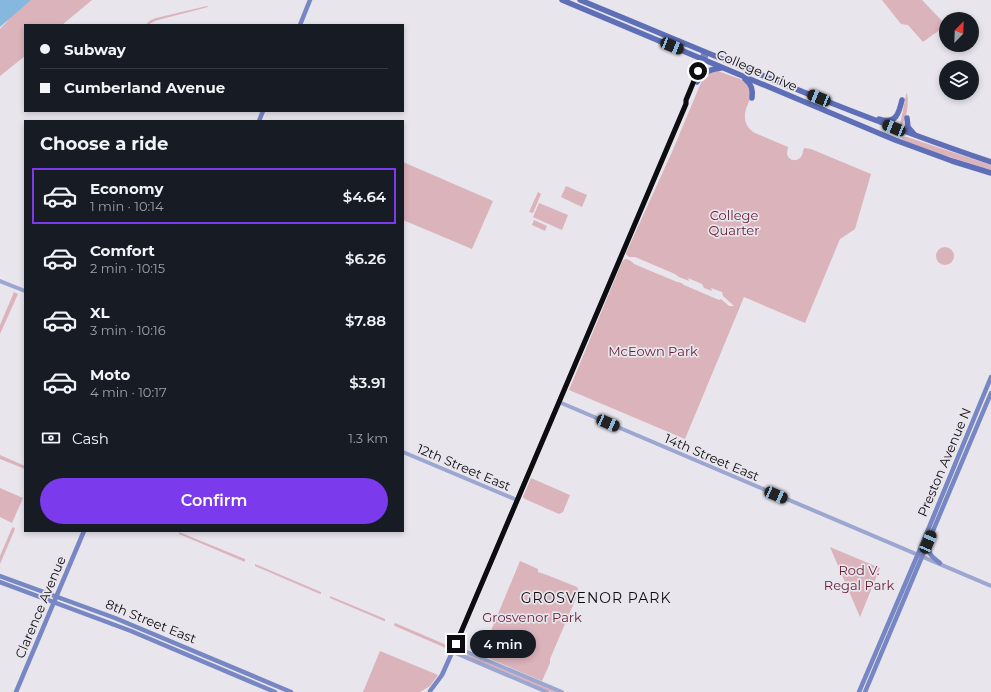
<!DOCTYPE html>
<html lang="en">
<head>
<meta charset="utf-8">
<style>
  :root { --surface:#171b24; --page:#242831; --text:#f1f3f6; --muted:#9ea1a6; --line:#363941; --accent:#7c3aed }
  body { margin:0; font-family:Montserrat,sans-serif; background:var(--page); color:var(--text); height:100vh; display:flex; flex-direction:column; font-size:15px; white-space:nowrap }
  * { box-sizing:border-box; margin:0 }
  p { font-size:13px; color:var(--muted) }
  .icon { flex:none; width:22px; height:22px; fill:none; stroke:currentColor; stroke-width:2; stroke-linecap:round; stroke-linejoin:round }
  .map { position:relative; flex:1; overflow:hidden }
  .panel { position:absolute; left:24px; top:120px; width:380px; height:412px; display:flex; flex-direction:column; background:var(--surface); border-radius:0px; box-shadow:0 2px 6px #0003 }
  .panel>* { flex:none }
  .top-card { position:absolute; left:24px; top:24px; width:380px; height:88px; border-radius:0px; box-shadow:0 2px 6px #0003; display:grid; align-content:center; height:88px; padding:0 16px; background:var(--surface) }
  .needle { width:26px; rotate:23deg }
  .fabs { position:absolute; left:939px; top:12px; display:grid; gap:8px }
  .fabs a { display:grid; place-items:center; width:40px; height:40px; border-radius:50%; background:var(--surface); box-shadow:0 2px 6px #0003; font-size:20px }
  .end { position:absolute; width:18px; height:18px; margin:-9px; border:5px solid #0d0c0e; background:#fff; box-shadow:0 0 0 2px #fff }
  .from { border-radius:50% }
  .bubble { position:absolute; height:28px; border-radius:14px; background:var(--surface); box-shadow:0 2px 6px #0003; font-size:13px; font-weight:600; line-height:28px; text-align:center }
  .car { position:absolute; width:12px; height:24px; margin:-12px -6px; border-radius:5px; box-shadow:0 0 3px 1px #0007; background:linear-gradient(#222 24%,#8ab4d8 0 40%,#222 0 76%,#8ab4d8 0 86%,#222 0) }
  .top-card b { display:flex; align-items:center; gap:14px; height:38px; font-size:15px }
  .top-card b+b { border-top:1px solid var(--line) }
  .top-card i { width:10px; height:10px; background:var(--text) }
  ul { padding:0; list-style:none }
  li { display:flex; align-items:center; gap:12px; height:56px; margin:0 8px 6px; padding:0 8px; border:2px solid transparent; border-radius:0px }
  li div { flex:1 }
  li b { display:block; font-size:15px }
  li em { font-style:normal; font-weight:600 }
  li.selected { border-color:var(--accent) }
  li>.icon { width:36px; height:36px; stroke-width:1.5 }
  h2 { padding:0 16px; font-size:18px; line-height:48px }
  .pay { display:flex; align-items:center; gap:10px; height:44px; padding:0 16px; font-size:15px }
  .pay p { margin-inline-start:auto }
  .primary-button { display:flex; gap:8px; margin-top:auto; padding:8px 16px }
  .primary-button a { flex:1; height:46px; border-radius:24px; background:var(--accent); color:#fff; font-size:16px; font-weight:600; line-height:46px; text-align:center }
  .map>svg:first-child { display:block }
  .green { fill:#dbb3ba }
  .water { fill:#85b8dc }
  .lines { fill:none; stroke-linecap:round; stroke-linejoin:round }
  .tertiary { stroke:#9ba7d0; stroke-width:4 }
  .secondary { stroke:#7787c3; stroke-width:4.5 }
  .primary { stroke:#5e6fb8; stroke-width:5.5 }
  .route { stroke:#0d0c0e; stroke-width:5 }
  .labels { text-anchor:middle; stroke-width:3.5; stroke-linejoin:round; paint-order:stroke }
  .street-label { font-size:13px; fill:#0d0c0e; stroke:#e8e5ed }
  .park-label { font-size:13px; fill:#661d32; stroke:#e8e5ed }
  .neighbourhood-label { font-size:14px; letter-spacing:1px; fill:#0d0c0e; stroke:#e8e5ed }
</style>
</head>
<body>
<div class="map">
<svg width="991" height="692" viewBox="0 0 991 692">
  <rect width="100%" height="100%" fill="#e8e5ed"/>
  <g class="green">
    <path d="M 31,0 L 92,0 L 62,25 L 25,25 L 25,56 L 0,76 L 0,29 L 23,4 Z"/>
    <path d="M 882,0 L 922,0 L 942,21 L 943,25 L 941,29 L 923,42 L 908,25 L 901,24 Z"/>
    <path d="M 207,6 L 208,7 L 158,20 C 153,21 150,25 145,25 L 151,20 L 156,18 Z"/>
    <path d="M 718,71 L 745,81 L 749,84 C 749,88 751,93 750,97 C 750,101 747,105 746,109 C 743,119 746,128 755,133 L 788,147 C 788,149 787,152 787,154 C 789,162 799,162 802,155 C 803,153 803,150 804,148 L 811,149 L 871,174 L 855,229 L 840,239 L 805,323 L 744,297 L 685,439 L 569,390 L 622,262 L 625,259 C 628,259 632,261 634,264 L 677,282 C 680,282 682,283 684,285 L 719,300 L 721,299 L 729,306 L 734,306 L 723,296 L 722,292 L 711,288 L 712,291 L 704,288 L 702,284 L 688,278 L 689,281 L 679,277 L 675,274 L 635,257 L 629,257 L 626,254 L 626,253 L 672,152 L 703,78 L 706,74 Z"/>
    <path d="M 907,93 C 909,103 907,118 901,126 L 900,125 L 906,95 Z"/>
    <path d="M 902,137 L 907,137 L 991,165 L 991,170 L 943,155 L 905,141 L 902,139 Z"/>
    <path d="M 403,162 L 493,201 L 472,249 L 403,220 Z"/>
    <path d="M 566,186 L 587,195 L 582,207 L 561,197 Z"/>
    <path d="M 538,192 L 541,194 L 533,213 L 529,212 Z"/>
    <path d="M 539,203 L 568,215 L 562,230 L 533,217 Z"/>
    <path d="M 534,220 L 547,226 L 545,231 L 532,225 Z"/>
    <circle cx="945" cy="256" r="9"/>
    <path d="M 14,292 L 18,294 L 0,334 L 0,325 Z"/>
    <path d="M 0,455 L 25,466 L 25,469 L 0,459 Z"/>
    <path d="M 531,478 L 570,495 L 563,512 L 559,514 L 525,499 L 523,497 Z"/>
    <path d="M 0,488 L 23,498 L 12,523 L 0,517 Z"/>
    <path d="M 14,527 L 15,529 L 0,564 L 0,556 L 12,528 Z"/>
    <path d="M 179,532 L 245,559 L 245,562 L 179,534 Z"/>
    <path d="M 830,547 L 880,568 L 860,617 Z"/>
    <path d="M 520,561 L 538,569 L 538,572 L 547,575 L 577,587 L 579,591 L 550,659 L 550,663 L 542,681 L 481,655 Z"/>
    <path d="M 255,564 L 321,592 L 321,594 L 320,594 L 255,566 Z"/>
    <path d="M 330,596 L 385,619 L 385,621 L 384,621 L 330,598 Z"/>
    <path d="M 395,623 L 449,646 L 449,648 L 448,649 L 395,626 L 394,625 Z"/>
    <path d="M 380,651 L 438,675 L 430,686 L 420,692 L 363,692 Z"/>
    <path d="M 459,651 L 558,692 L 551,692 L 459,653 Z"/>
  </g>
  <path class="water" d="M 0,0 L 31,0 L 0,27 Z"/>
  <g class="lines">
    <g class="tertiary">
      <path d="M 0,281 L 25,291"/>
      <path d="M 559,402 L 991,586"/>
      <path d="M 403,452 L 517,500"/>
      <path d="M 455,647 L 562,692"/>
      <path d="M 453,652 L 547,692"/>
    </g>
    <g class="secondary">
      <path d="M 300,25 L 310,0"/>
      <path d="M 700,73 L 707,53"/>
      <path d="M 259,121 L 263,111"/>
      <path d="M 930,543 C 927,554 932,557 940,563"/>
      <path d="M 0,576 L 115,618 L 291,692"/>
      <path d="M 0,582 L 131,631 L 275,692"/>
      <path d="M 430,691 L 442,675 L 459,637 L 686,103 L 686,101 L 695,79 L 704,52"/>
      <path d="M 16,692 L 84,531"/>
      <path d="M 859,692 L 918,554 L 991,377"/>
      <path d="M 865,692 L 991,393"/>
    </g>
    <g class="primary">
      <path d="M 562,0 L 895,140 L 952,161 L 991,173"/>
      <path d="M 580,0 C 716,56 852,115 991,162"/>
      <path d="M 745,79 C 752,85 753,90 752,98"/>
      <path d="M 697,82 C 705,71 708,70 721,68"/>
      <path d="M 907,118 L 908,127 L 914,134"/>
      <path d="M 879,119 C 896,125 899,113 902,100"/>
    </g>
  </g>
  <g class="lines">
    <path class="route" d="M 456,644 L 686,104 L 686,100 L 698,71"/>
  </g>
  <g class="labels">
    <g class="street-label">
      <text transform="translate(757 70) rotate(23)" y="5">College Drive</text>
      <text transform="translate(712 457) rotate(23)" y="5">14th Street East</text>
      <text transform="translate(944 462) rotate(-67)" y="5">Preston Avenue N</text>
      <text transform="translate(464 467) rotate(23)" y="5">12th Street East</text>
      <text transform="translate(40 607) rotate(-67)" y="5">Clarence Avenue</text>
      <text transform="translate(151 621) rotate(22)" y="5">8th Street East</text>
    </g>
    <g class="park-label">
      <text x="734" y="220">College<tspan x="734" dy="15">Quarter</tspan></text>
      <text x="653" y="356">McEown Park</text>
      <text x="859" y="575">Rod V.<tspan x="859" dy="15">Regal Park</tspan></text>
      <text x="532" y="622">Grosvenor Park</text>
    </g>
    <g class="neighbourhood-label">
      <text x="596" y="603">GROSVENOR PARK</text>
    </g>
  </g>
</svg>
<div class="fabs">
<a><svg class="needle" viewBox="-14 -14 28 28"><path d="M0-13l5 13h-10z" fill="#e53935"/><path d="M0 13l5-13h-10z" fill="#9ea1a6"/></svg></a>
<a><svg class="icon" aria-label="layers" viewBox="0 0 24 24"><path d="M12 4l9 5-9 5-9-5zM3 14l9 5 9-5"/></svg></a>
</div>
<i class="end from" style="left:698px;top:71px"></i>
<i class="end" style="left:456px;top:644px"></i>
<div class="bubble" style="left:470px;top:630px;width:66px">4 min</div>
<i class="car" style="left:672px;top:46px;rotate:112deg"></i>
<i class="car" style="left:819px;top:98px;rotate:292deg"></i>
<i class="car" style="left:894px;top:128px;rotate:292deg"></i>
<i class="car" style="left:608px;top:423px;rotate:113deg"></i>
<i class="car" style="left:776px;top:495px;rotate:113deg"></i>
<i class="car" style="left:928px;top:542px;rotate:23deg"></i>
<div class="top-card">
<b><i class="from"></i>Subway</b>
<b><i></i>Cumberland Avenue</b>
</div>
<section class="panel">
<h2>Choose a ride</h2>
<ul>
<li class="selected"><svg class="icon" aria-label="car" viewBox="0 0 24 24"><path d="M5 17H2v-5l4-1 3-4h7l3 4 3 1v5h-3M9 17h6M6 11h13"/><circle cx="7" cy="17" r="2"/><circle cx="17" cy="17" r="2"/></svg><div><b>Economy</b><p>1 min · 10:14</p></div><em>$4.64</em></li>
<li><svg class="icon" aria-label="car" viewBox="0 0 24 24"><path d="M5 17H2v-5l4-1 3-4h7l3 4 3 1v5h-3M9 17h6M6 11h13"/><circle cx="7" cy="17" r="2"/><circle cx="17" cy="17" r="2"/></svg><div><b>Comfort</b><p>2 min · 10:15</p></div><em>$6.26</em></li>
<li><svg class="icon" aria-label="car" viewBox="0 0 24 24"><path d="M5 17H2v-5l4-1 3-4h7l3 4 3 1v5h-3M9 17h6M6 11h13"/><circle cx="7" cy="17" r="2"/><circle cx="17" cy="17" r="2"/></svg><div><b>XL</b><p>3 min · 10:16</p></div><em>$7.88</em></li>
<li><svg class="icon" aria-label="car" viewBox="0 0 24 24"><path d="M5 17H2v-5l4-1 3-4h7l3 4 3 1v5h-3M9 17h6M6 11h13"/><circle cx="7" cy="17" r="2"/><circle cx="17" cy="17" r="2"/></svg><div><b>Moto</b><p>4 min · 10:17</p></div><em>$3.91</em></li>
</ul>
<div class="pay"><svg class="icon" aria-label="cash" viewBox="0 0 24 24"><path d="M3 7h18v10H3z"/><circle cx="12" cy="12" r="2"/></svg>Cash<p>1.3 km</p></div>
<div class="primary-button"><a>Confirm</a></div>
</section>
</div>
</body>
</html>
